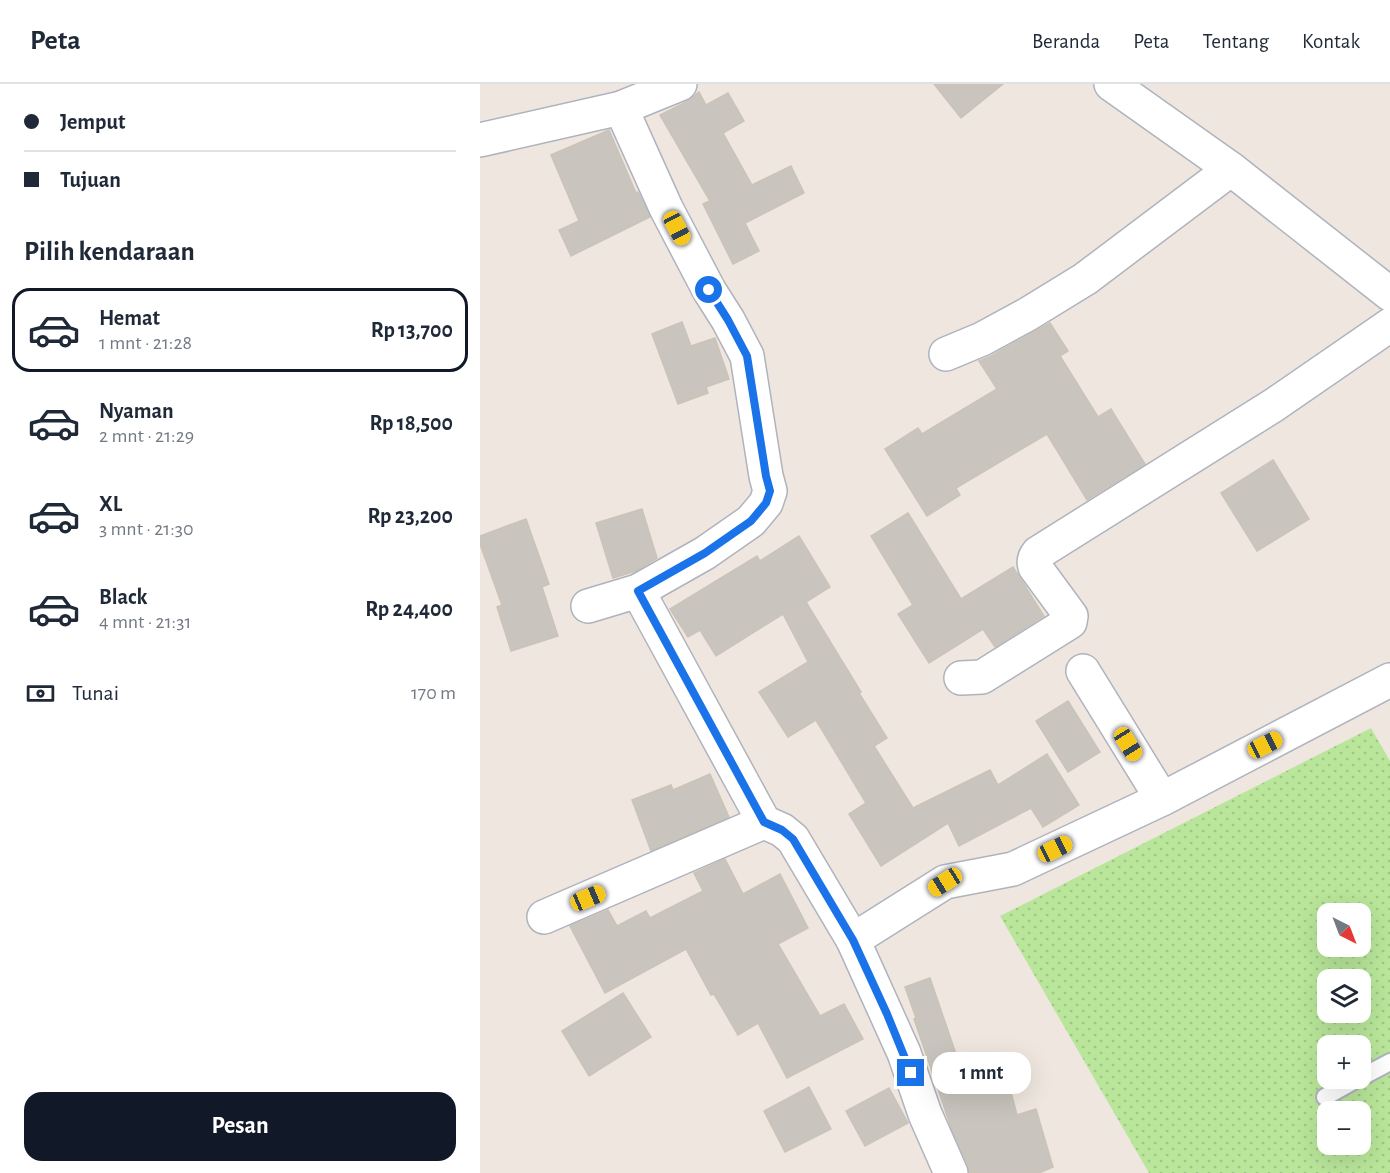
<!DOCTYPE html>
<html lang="id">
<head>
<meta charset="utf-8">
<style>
  :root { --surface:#fff; --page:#f2f2f3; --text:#1f2937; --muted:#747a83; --line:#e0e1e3; --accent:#111827 }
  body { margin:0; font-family:"Alegreya Sans",sans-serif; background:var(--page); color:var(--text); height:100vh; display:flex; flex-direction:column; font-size:22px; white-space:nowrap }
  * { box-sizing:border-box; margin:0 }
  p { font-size:20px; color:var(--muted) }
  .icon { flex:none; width:33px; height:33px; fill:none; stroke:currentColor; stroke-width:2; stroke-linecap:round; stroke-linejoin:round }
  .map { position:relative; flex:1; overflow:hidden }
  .panel { display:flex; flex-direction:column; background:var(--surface); width:480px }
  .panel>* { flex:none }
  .banner { display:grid; align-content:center; height:132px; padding:0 24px; background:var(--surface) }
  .needle { width:39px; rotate:138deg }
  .controls { position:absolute; left:837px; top:819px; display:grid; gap:12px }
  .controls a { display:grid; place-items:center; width:54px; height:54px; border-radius:12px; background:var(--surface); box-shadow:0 6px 24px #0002; font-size:30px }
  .end { position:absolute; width:27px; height:27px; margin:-14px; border:8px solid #1a73e8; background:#fff; box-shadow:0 0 0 3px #fff }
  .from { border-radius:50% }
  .bubble { position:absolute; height:42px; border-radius:18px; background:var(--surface); box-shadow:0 6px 24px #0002; font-size:20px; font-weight:600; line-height:42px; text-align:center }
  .car { position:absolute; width:18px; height:36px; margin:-18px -9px; border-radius:8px; box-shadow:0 0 4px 2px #0007; background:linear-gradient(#f5c518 24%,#345 0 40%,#f5c518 0 76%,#345 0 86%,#f5c518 0) }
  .banner b { display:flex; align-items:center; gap:21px; height:57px; font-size:22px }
  .banner b+b { border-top:2px solid var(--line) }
  .banner i { width:15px; height:15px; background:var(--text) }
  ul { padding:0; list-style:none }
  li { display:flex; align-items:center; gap:18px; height:84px; margin:0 12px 9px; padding:0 12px; border:3px solid transparent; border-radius:18px }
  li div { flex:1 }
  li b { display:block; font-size:22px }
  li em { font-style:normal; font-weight:600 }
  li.selected { border-color:var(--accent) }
  li>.icon { width:54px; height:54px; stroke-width:1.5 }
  h2 { padding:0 24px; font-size:27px; line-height:72px }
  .pay { display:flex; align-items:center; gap:15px; height:66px; padding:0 24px; font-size:22px }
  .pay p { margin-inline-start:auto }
  .button { display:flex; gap:12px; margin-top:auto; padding:12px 24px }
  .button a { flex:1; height:69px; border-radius:18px; background:var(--accent); color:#fff; font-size:24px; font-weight:600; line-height:69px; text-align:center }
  header { display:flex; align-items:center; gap:36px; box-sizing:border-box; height:84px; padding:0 30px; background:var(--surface); border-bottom:2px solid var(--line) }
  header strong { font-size:28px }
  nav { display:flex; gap:33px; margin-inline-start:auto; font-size:21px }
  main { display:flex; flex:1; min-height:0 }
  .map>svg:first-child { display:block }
  .grass { fill:url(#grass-dots); fill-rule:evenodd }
  .building { fill:#cac4be; stroke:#cac3b8; stroke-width:1.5 }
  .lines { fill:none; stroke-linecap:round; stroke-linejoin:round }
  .lane-casing { stroke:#afb3bd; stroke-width:20 }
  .street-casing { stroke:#afb3bd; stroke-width:36 }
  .secondary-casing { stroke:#afb3bd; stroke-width:36 }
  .lane { stroke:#fff; stroke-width:16 }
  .street { stroke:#fff; stroke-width:33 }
  .secondary { stroke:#fff; stroke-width:33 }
  .route { stroke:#1a73e8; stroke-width:8 }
</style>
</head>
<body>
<header>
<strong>Peta</strong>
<nav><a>Beranda</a><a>Peta</a><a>Tentang</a><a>Kontak</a></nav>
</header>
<main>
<section class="panel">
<div class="banner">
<b><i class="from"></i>Jemput</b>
<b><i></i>Tujuan</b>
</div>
<h2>Pilih kendaraan</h2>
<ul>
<li class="selected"><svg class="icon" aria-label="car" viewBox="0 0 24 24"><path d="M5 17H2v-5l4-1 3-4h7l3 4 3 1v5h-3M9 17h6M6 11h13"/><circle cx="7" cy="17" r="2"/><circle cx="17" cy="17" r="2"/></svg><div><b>Hemat</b><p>1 mnt · 21:28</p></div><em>Rp 13,700</em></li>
<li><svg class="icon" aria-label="car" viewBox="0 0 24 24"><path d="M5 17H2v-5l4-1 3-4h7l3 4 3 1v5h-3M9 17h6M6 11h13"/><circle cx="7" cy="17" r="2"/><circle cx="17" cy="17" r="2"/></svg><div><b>Nyaman</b><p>2 mnt · 21:29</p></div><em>Rp 18,500</em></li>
<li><svg class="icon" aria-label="car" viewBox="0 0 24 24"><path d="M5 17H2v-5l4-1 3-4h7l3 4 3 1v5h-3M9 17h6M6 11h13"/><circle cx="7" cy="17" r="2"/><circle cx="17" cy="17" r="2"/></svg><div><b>XL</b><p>3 mnt · 21:30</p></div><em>Rp 23,200</em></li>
<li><svg class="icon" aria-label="car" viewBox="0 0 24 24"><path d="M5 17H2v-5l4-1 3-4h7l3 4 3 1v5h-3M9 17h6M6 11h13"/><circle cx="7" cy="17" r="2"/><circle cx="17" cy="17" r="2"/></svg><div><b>Black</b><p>4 mnt · 21:31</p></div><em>Rp 24,400</em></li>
</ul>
<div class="pay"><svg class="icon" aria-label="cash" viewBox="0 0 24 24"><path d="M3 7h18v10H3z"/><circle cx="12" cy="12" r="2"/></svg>Tunai<p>170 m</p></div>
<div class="button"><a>Pesan</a></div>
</section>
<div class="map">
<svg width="910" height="1089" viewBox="0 0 910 1089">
  <defs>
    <pattern id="grass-dots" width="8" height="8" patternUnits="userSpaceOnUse" patternTransform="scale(1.5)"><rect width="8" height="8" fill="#b9e69a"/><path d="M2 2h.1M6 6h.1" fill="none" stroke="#9fc685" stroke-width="1.8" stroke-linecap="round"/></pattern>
  </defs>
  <rect width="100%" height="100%" fill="#efe7df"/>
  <path class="grass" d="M 891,644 L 910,677 L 910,1089 L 669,1089 L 520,832 ZM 848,830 L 880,830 L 880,862 L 848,862 ZM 848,896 L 880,896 L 880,928 L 848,928 ZM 848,962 L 880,962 L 880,994 L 848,994 ZM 848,1028 L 880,1028 L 880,1060 L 848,1060 Z"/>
  <g class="building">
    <path d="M 454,0 L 523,0 L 481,34 Z"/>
    <path d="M 219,8 L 226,21 L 248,9 L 264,37 L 243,49 L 272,101 L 311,82 L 324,109 L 265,139 L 279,167 L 253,180 L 223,120 L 230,117 L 180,31 L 208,17 Z"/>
    <path d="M 129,46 L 156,109 L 158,108 L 170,133 L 91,172 L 79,146 L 99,137 L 71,71 Z"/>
    <path d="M 202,238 L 211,262 L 235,254 L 249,295 L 226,303 L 228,309 L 198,320 L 172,250 Z"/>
    <path d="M 570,239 L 588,267 L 580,272 L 618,333 L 631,325 L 665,380 L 607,416 L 567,350 L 476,404 L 480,411 L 447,432 L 405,365 L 438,344 L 442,350 L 517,305 L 499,277 L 511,272 Z"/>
    <path d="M 793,376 L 829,435 L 777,467 L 741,409 Z"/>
    <path d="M 162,425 L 177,474 L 156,487 L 133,494 L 116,439 Z"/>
    <path d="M 428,429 L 481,515 L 533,483 L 564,532 L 515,563 L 503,545 L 449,579 L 418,530 L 433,521 L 391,452 Z"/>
    <path d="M 46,435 L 69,500 L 62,503 L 78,552 L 31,567 L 17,523 L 22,521 L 0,460 L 0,452 Z"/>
    <path d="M 319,452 L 350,503 L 326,518 L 381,608 L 379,609 L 407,654 L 394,662 L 433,724 L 510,686 L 518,701 L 567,670 L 599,721 L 563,743 L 551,724 L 479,762 L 468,739 L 401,782 L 369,730 L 386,719 L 336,636 L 308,653 L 279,608 L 328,578 L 303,530 L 236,572 L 220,546 L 208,553 L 190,525 L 277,472 L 280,477 Z"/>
    <path d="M 588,617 L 620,668 L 588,688 L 556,637 Z"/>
    <path d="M 230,690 L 249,733 L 171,767 L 152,716 L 191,701 L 193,706 Z"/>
    <path d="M 245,775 L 263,810 L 300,790 L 328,844 L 298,860 L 340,932 L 364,920 L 383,955 L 307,994 L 278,939 L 258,951 L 234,910 L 231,911 L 206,865 L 125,909 L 90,842 L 128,826 L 137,842 L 166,827 L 170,834 L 223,807 L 214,789 Z"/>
    <path d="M 450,894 L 487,1002 L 498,999 L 500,1005 L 528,997 L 537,1031 L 556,1025 L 573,1083 L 559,1089 L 489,1089 L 488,1081 L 472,1046 L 434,935 L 436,934 L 425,903 Z"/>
    <path d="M 143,909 L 171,953 L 109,992 L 82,947 Z"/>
    <path d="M 329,1003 L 351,1045 L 305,1068 L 284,1027 Z"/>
    <path d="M 409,1004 L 428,1039 L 385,1062 L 366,1027 Z"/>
  </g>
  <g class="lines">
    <defs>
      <g id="lane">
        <path d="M 880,994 L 910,978"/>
        <path d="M 845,1013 L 879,994"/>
      </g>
      <g id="street">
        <path d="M 0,56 L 141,24 L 200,0"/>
        <path d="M 466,270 L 502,255 L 548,230 L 605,195 L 751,85"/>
        <path d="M 158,507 L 284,738 L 302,746 L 313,755 L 373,856 L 424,969 L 445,1030 L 471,1089"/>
        <path d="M 108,522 L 158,507 L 225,469 L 271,437 L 286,419 L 290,407 L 286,392 L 267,272 L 248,236 L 229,206 L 186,124 L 141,24"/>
        <path d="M 603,587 L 682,715"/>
        <path d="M 481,594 L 502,593 L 590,538 L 591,532 L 555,483 C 553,477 554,474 558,469 L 794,321 L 910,241"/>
        <path d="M 64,833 L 284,738"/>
        <path d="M 373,856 L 465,798 L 533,785 L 682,715 L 910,596"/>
      </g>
      <path id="secondary" d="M 631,0 L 751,85 L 910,210"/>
    </defs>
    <use href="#lane" class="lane-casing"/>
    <use href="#street" class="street-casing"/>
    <use href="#secondary" class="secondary-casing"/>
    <use href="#lane" class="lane"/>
    <use href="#street" class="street"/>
    <use href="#secondary" class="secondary"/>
  </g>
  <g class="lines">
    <path class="route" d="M 229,206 L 248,236 L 267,272 L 286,392 L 290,407 L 286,419 L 271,437 L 225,469 L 158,507 L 284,738 L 302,746 L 313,755 L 373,856 L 407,930 L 431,989"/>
  </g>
</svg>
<div class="controls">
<a><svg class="needle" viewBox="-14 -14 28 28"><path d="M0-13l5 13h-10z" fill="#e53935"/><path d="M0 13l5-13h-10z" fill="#747a83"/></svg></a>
<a><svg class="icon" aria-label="layers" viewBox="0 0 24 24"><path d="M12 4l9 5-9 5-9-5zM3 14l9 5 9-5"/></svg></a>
<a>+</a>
<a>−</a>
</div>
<i class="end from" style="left:229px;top:206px"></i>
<i class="end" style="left:431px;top:989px"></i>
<div class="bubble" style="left:452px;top:968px;width:99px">1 mnt</div>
<i class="car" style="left:197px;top:144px;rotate:152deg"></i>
<i class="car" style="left:648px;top:660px;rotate:148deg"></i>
<i class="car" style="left:785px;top:661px;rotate:63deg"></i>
<i class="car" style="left:575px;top:765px;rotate:64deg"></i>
<i class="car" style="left:465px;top:798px;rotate:238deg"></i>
<i class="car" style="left:108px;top:814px;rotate:67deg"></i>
</div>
</main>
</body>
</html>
